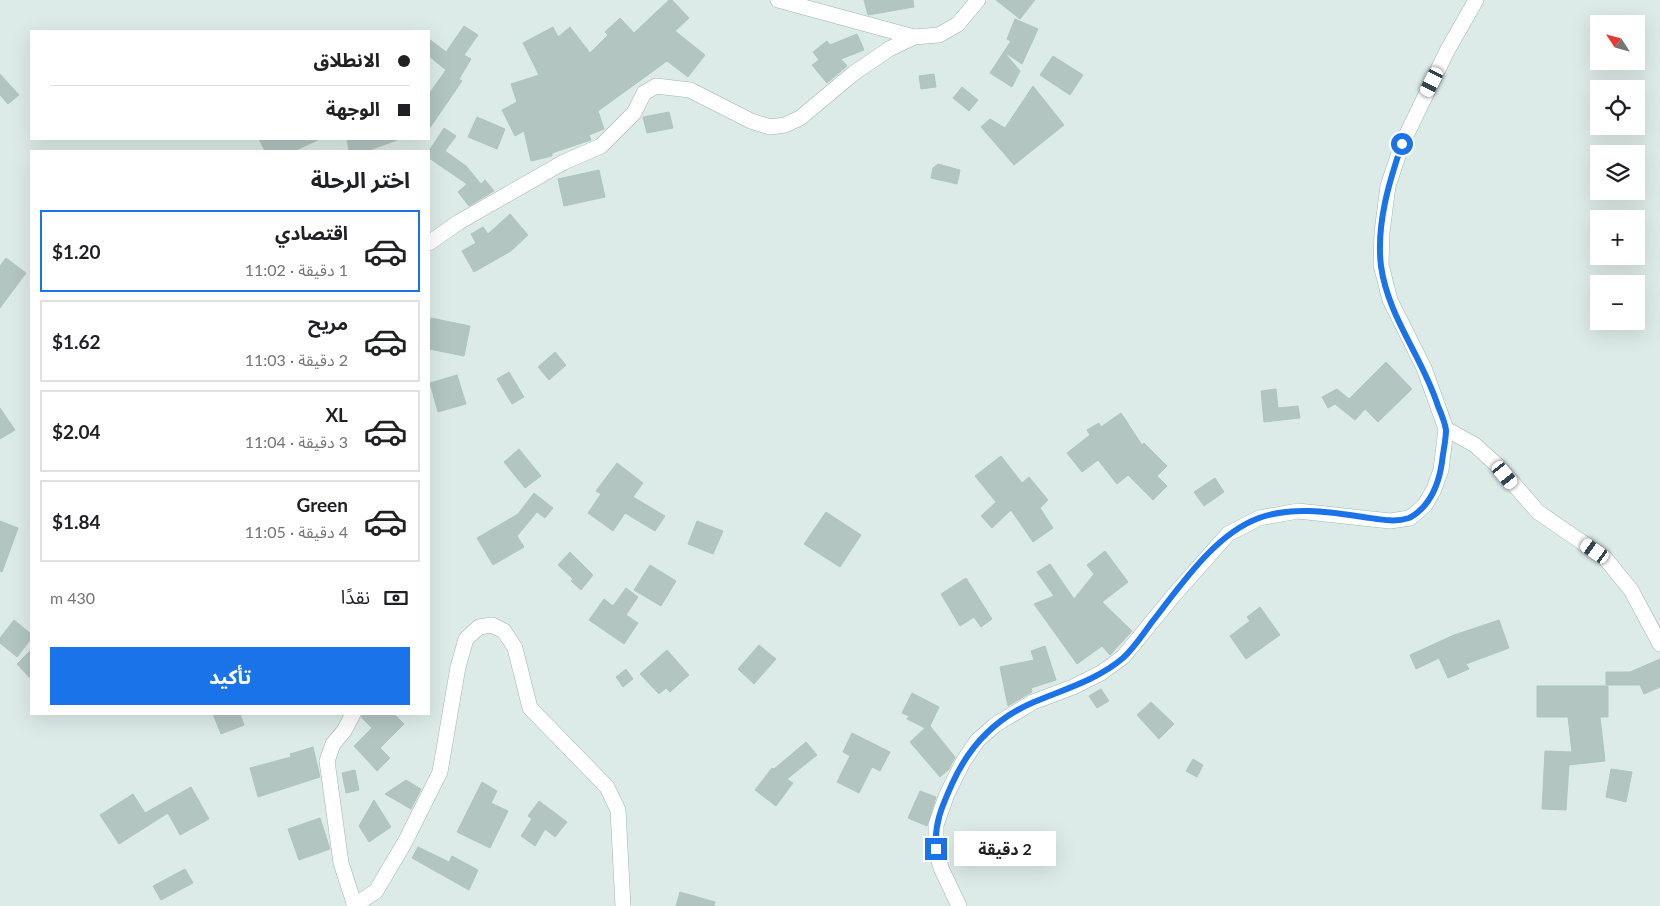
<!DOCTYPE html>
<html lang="ar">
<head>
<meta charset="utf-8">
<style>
  :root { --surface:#fff; --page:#f2f2f2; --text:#202124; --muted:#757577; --line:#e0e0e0; --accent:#1a73e8 }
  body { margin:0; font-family:Lato,"Noto Sans Arabic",sans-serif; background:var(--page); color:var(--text); direction:rtl; height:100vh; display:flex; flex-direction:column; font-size:19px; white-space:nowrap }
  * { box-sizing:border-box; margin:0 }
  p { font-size:16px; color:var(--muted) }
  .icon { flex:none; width:28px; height:28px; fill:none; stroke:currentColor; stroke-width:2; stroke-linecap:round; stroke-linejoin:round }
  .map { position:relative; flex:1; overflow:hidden; direction:ltr }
  .sheet { position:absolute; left:30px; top:150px; width:400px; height:565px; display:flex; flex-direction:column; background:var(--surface); border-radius:0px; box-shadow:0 5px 20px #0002; direction:rtl }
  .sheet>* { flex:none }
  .top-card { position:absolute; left:30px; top:30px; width:400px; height:110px; border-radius:0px; box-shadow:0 5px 20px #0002; direction:rtl; display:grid; align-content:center; height:110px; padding:0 20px; background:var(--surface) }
  .needle { width:32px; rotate:306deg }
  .buttons { position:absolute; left:1590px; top:15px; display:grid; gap:10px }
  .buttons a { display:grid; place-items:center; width:55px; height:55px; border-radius:0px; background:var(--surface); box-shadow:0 5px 20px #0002; font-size:25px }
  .end { position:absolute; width:22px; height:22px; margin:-11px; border:6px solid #1a73e8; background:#fff; box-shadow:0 0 0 2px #fff }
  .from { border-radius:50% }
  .bubble { position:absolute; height:35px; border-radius:0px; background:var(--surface); box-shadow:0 5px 20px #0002; font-size:16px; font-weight:700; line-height:35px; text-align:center; direction:rtl }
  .car { position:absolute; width:15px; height:30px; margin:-15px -8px; border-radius:6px; box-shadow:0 0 4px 1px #0007; background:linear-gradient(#fff 24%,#345 0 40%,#fff 0 76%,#345 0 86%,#fff 0) }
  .top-card b { display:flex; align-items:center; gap:18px; height:48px; font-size:19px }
  .top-card b+b { border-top:1px solid var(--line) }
  .top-card i { width:12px; height:12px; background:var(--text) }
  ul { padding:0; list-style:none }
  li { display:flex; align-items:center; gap:15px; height:82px; margin:0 10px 8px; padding:0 10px; border:2px solid var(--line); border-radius:0px }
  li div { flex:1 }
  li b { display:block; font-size:19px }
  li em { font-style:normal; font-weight:700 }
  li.current { border-color:var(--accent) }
  li>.icon { width:45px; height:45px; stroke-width:1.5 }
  h2 { padding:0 20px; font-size:22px; line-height:60px }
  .pay { display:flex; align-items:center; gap:12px; height:55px; padding:0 20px; font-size:19px }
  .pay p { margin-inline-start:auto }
  .primary-button { display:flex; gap:10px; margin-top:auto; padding:10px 20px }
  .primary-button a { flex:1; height:58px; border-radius:0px; background:var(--accent); color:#fff; font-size:20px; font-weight:700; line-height:58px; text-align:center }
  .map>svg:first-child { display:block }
  .building { fill:#b2c5c1; stroke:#afc5c0 }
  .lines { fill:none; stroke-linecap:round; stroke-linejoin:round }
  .street-casing { stroke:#a0b3b0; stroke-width:16 }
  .secondary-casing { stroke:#9bb7b3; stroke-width:16 }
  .street { stroke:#fff; stroke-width:15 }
  .secondary { stroke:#fff; stroke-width:15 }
  .route { stroke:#1a73e8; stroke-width:6 }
</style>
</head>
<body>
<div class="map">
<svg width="1660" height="906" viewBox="0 0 1660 906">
  <rect width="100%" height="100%" fill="#ddebe8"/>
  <g class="building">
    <path d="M 669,0 L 672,0 L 689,18 L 675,31 L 705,55 L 688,77 L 667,61 L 598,111 L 604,129 L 589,135 L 591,140 L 552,153 L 552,156 L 531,161 L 524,131 L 515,136 L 502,110 L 517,102 L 511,84 L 539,75 L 523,43 L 553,27 L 558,37 L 570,27 L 590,53 L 608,35 L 605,32 L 620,18 L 634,33 Z"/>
    <path d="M 864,0 L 913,0 L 914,7 L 868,15 Z"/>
    <path d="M 996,0 L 1035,0 L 1020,19 Z"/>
    <path d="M 1015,19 L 1038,29 L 1022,64 L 1004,52 L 1020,71 L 1012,87 L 990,73 L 1011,41 L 1007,39 Z"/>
    <path d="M 464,26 L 478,35 L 464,55 L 471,59 L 459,79 L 462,81 L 429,129 L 429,94 L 446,70 L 429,56 L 429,39 L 446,52 Z"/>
    <path d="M 857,34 L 864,50 L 841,59 L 847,66 L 827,83 L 812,65 L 819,60 L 813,52 L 827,41 L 830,45 Z"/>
    <path d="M 1053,56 L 1083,75 L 1070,95 L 1040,75 Z"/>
    <path d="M 0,74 L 19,95 L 8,104 L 0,95 Z"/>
    <path d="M 934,74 L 936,87 L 921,89 L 919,76 Z"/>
    <path d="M 1033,86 L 1064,125 L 1014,165 L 981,127 L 990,119 L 1005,128 Z"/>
    <path d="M 962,87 L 978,100 L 969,111 L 953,98 Z"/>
    <path d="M 669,112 L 673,128 L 647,133 L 643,117 Z"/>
    <path d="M 477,117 L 505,129 L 497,149 L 468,137 Z"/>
    <path d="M 444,128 L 456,136 L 445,151 L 466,166 L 481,184 L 485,180 L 494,191 L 469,206 L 458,192 L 467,184 L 429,158 L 429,151 Z"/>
    <path d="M 259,139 L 320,139 L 294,151 L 265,151 Z"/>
    <path d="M 347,139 L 397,139 L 397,140 L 367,151 L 349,151 Z"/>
    <path d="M 938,164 L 960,170 L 957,184 L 931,178 L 933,168 Z"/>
    <path d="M 599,170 L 605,197 L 564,206 L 558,179 Z"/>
    <path d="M 510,214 L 528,235 L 511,251 L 474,272 L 462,251 L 476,243 L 471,234 L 483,227 L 488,234 Z"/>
    <path d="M 6,258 L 26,273 L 0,308 L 0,266 Z"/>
    <path d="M 431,318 L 470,326 L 464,356 L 429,349 Z"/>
    <path d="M 555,352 L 566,365 L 549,380 L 538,367 Z"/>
    <path d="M 1386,362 L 1412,389 L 1378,422 L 1365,409 L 1355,420 L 1335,404 L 1328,408 L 1322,397 L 1337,389 L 1349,399 Z"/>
    <path d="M 509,372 L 524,397 L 512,404 L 497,379 Z"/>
    <path d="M 457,375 L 466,404 L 438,412 L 430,383 Z"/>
    <path d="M 1276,389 L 1278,408 L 1298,406 L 1300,418 L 1264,422 L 1261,391 Z"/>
    <path d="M 0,408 L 15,430 L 0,439 Z"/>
    <path d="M 1121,413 L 1142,445 L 1144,443 L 1167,466 L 1157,476 L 1167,486 L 1153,500 L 1128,475 L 1117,484 L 1098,460 L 1082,472 L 1067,453 L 1090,435 L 1087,430 L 1099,423 L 1101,427 Z"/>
    <path d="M 519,449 L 541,476 L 525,488 L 504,462 Z"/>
    <path d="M 1001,456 L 1022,483 L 1029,477 L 1048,500 L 1040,508 L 1053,528 L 1033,542 L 1011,510 L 992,528 L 981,516 L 996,502 L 975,476 Z"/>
    <path d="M 617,463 L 643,483 L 633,497 L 665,516 L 655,531 L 625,513 L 613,531 L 588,513 L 601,494 L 596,491 Z"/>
    <path d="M 1215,478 L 1224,492 L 1204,506 L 1194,492 Z"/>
    <path d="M 534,493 L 553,508 L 545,518 L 537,512 L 517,536 L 524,547 L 493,565 L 477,538 L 518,514 Z"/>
    <path d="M 826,512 L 861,535 L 840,567 L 804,544 Z"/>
    <path d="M 0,521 L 18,528 L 2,572 L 0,571 Z"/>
    <path d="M 697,521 L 723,531 L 713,554 L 688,544 Z"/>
    <path d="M 1105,551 L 1128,582 L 1102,602 L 1132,631 L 1110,655 L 1102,646 L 1077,664 L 1034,604 L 1054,596 L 1037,572 L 1050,564 L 1074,599 L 1094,574 L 1087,565 Z"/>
    <path d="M 570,552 L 593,575 L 581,590 L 571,581 L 573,579 L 558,565 Z"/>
    <path d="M 650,565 L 676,581 L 661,606 L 634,590 Z"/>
    <path d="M 966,578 L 992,619 L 981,627 L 974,617 L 960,626 L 941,594 Z"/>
    <path d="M 626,588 L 638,597 L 626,615 L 638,623 L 624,644 L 589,620 L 604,599 L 613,606 Z"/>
    <path d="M 1260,607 L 1280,635 L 1246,659 L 1230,636 L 1250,621 L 1247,617 Z"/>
    <path d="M 14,620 L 31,634 L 31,639 L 17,657 L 0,643 L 0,638 Z"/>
    <path d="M 1499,620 L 1509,648 L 1466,664 L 1469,669 L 1448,678 L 1439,658 L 1416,669 L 1410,655 L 1454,635 Z"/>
    <path d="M 759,645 L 776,659 L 754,684 L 738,669 Z"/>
    <path d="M 1045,646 L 1056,680 L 1031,688 L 1032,692 L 1008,706 L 1000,667 L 1034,660 L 1031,651 Z"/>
    <path d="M 31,650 L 31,679 L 17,664 Z"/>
    <path d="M 667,650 L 689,675 L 670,692 L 666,688 L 659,694 L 640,674 Z"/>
    <path d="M 1660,659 L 1660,687 L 1644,694 L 1640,685 L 1606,685 L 1606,672 L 1630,672 Z"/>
    <path d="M 626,669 L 633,679 L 623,687 L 616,677 Z"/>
    <path d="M 1537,686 L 1608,686 L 1608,717 L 1600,717 L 1605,761 L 1569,765 L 1566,810 L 1542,809 L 1545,751 L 1572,752 L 1568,717 L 1537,717 Z"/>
    <path d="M 1101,689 L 1109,701 L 1097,708 L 1089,696 Z"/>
    <path d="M 912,693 L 939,707 L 930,726 L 955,757 L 949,769 L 940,777 L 910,742 L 925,728 L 907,719 L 909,716 L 902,713 Z"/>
    <path d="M 1151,702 L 1174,724 L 1159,739 L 1137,715 Z"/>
    <path d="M 213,714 L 240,714 L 244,725 L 221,734 Z"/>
    <path d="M 362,714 L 394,714 L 404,724 L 380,748 L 390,758 L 377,771 L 354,746 L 372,728 L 362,718 Z"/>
    <path d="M 852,733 L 890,752 L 880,771 L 872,767 L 859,793 L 837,782 L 850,756 L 843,752 Z"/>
    <path d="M 806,742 L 817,755 L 787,779 L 793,783 L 776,806 L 755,790 L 772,768 L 774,769 Z"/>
    <path d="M 313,747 L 320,777 L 258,797 L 250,768 L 291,757 L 290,754 Z"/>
    <path d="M 1193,759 L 1203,765 L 1197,777 L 1186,771 Z"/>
    <path d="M 1611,769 L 1632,772 L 1626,802 L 1606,797 Z"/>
    <path d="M 355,770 L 359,790 L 346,793 L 342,773 Z"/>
    <path d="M 406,780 L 421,789 L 411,809 L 385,794 Z"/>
    <path d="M 482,782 L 497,791 L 491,803 L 508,811 L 490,848 L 457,832 Z"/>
    <path d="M 191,787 L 209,819 L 180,835 L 168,813 L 119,844 L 100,815 L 133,794 L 145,813 Z"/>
    <path d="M 920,791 L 936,797 L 927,826 L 908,818 Z"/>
    <path d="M 374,800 L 391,827 L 369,842 L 359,826 Z"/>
    <path d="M 539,801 L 567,822 L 555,837 L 545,829 L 535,846 L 521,836 L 532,819 L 528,816 Z"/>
    <path d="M 320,818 L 330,849 L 299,860 L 288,829 Z"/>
    <path d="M 418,847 L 449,862 L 452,856 L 478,870 L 469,890 L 412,858 Z"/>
    <path d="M 185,869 L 193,883 L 161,900 L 153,886 Z"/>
    <path d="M 680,892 L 715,902 L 714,906 L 676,906 Z"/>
  </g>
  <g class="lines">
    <defs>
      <g id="street">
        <path d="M 778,0 L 914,37"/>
        <path d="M 429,243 L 459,222 L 564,162 L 601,146 L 634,113 L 644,93 L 656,86 L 690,90 L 751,121 L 770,127 L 785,125 L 800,118 L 854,73 L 889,49 L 914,37 L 939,35 L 958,24 L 978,0"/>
        <path d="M 1446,429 L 1475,445 L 1498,466 L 1538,512 L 1605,558 L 1631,590 L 1660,644"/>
        <path d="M 353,714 L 344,731 L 333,744 L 327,761 L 341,863 L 355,906"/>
      </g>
      <g id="secondary">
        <path d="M 354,906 L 376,891 L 405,842 L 440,772 L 458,667 L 466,639 L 479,627 L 492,625 L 504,631 L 515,648 L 530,708 L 607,787 L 618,810 L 623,906"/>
        <path d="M 959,906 L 941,868 L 936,849 L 936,825 L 947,794 L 963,762 L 977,741 L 995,725 L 1033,702 L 1073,687 L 1101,673 L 1123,657 L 1174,595 L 1228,534 L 1259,518 L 1298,511 L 1390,521 L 1410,518 L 1425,505 L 1434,489 L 1441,470 L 1446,429 L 1424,368 L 1390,300 L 1381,265 L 1382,232 L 1388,186 L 1402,144 L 1447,51 L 1476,0"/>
      </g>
    </defs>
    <use href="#street" class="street-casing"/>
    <use href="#secondary" class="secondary-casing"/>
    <use href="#street" class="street"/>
    <use href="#secondary" class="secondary"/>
  </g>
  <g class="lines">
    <path class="route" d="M 936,849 C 934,824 942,806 952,784 C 969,746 996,718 1034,702 C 1065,689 1097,680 1123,658 C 1134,648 1143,634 1152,622 C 1181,585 1215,534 1259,518 C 1292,506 1329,512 1363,517 C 1378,519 1394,523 1409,518 C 1414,516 1422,509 1425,505 C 1435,493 1440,476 1442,462 C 1443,452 1446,440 1446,430 C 1445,423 1441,413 1438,406 C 1423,358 1388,317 1381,266 C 1376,225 1389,182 1402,144"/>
  </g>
</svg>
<div class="buttons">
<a><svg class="needle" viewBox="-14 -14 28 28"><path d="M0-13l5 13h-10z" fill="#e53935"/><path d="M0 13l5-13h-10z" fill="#757577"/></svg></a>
<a><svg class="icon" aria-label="locate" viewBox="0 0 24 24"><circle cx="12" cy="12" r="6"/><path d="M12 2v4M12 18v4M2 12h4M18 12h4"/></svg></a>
<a><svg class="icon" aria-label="layers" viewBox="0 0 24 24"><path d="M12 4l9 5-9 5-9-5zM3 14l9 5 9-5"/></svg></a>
<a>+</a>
<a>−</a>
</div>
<i class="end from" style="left:1402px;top:144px"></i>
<i class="end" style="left:936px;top:849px"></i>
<div class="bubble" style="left:954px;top:831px;width:102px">2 دقيقة</div>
<i class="car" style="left:1432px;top:82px;rotate:207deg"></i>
<i class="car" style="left:1505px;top:475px;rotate:141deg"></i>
<i class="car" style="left:1595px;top:551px;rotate:305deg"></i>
<div class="top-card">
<b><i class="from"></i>الانطلاق</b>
<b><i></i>الوجهة</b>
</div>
<section class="sheet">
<h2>اختر الرحلة</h2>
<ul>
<li class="current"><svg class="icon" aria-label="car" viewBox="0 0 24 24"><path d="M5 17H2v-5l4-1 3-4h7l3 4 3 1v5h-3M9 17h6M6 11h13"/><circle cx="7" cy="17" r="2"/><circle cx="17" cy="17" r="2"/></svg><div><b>اقتصادي</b><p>1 دقيقة · 11:02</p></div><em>$1.20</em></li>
<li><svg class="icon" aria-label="car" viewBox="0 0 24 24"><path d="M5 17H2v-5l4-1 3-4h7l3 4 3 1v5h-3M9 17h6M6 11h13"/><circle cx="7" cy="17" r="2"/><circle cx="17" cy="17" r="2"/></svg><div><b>مريح</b><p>2 دقيقة · 11:03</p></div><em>$1.62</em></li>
<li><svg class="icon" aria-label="car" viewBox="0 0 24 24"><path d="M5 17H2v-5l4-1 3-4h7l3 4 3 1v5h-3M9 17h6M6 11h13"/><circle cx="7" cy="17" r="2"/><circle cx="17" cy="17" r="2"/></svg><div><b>XL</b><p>3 دقيقة · 11:04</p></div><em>$2.04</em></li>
<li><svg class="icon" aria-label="car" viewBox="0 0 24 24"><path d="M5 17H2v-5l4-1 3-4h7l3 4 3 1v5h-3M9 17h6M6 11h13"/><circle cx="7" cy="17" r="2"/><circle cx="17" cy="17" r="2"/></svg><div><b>Green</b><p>4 دقيقة · 11:05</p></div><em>$1.84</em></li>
</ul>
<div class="pay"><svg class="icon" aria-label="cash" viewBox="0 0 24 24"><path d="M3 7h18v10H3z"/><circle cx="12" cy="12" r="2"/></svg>نقدًا<p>430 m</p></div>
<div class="primary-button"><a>تأكيد</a></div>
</section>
</div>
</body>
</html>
